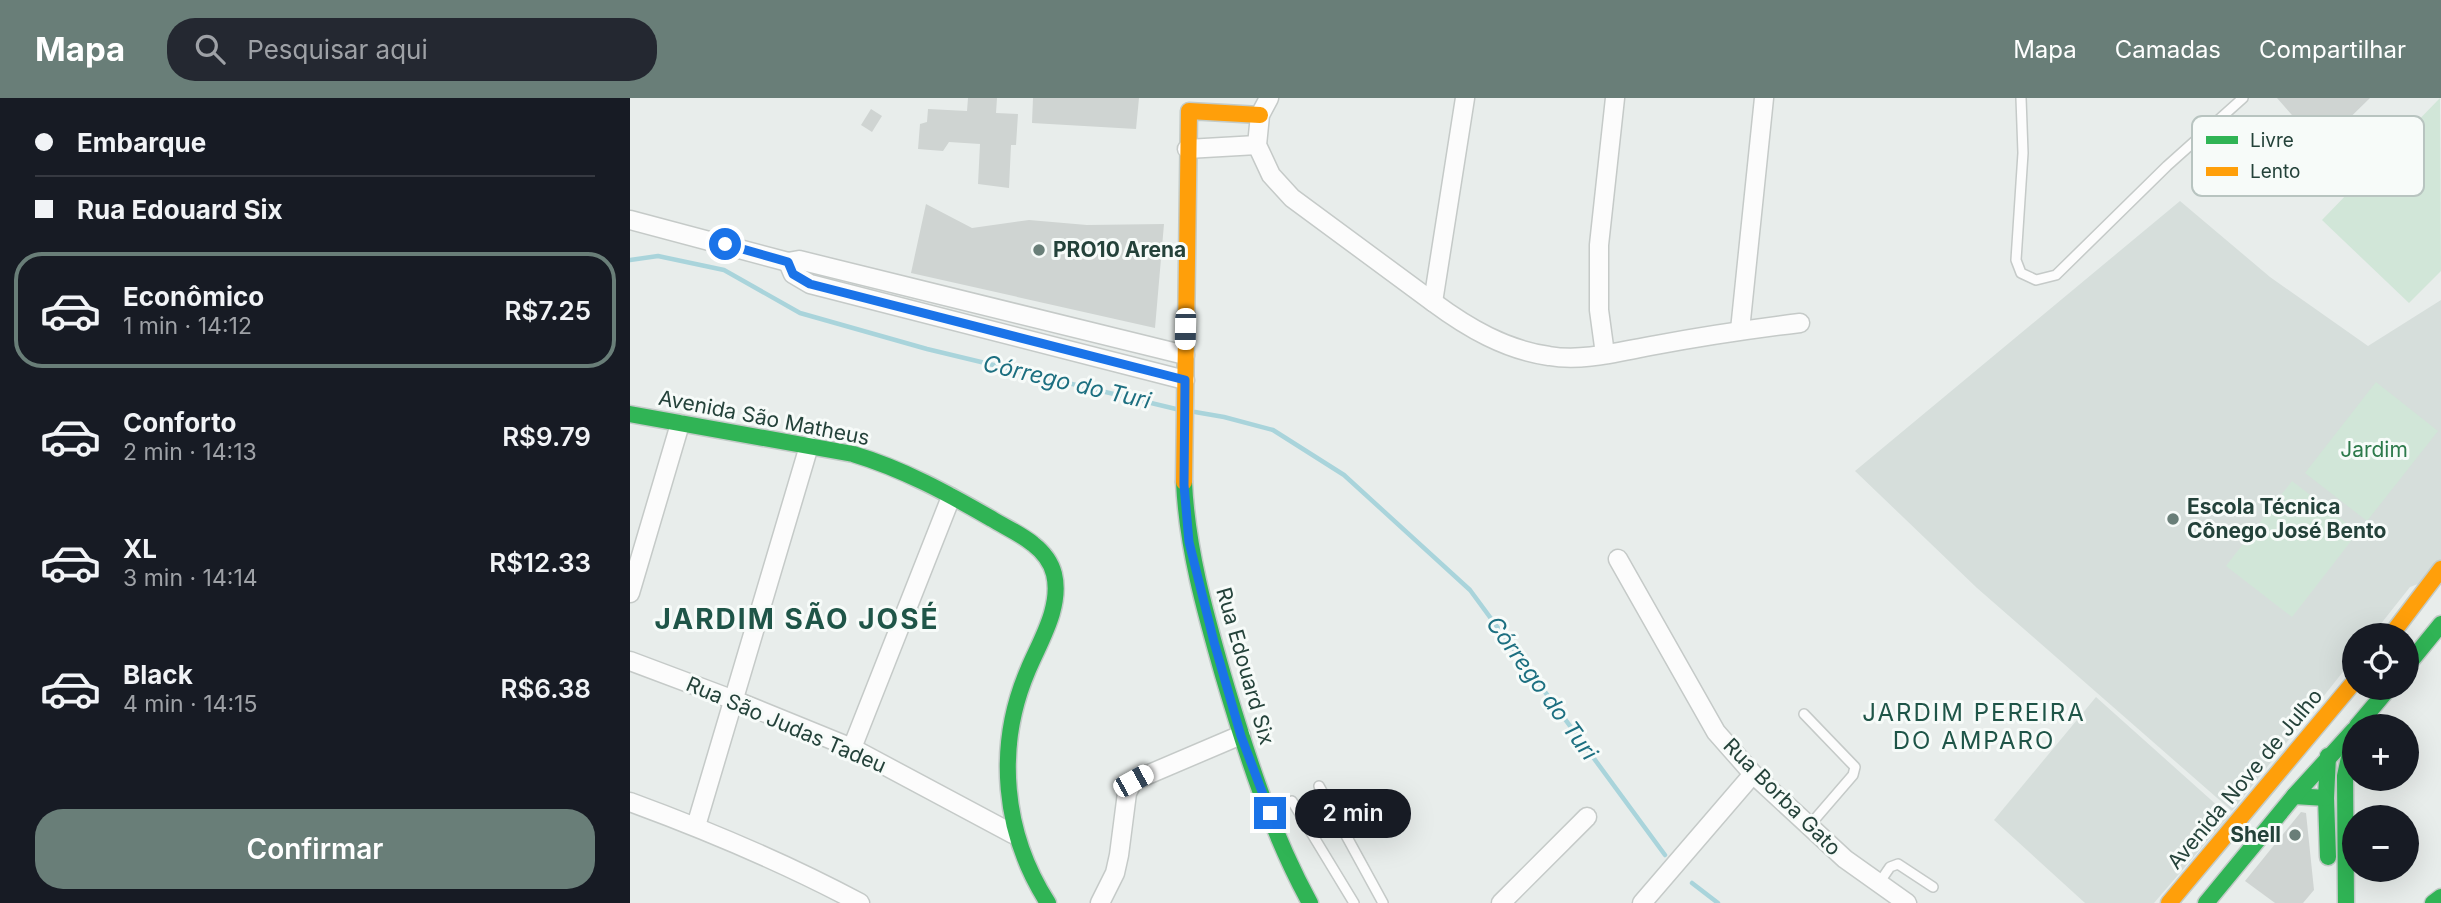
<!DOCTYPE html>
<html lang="pt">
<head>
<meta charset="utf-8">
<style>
  :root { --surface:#171b24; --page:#242831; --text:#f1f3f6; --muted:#9ea1a6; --line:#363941; --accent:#697e78 }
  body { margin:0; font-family:Inter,sans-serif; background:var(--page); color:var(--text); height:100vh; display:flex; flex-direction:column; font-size:26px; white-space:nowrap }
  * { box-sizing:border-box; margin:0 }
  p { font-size:23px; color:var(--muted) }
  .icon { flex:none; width:38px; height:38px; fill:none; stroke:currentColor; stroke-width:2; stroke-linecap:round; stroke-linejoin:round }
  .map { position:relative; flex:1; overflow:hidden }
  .details { display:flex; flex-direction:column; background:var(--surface); width:630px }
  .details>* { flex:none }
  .banner { display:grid; align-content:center; height:154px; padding:0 35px; background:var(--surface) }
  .buttons { position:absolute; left:1712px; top:525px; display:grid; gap:14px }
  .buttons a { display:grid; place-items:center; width:77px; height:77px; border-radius:50%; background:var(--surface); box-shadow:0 7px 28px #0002; font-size:35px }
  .end { position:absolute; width:32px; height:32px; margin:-16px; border:9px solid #1a73e8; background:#fff; box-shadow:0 0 0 4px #fff }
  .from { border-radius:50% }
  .bubble { position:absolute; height:49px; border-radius:24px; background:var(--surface); box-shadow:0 7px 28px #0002; font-size:23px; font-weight:600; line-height:49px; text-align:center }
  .car { position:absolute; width:21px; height:42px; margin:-21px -10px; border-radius:9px; box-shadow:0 0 5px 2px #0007; background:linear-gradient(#fff 24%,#345 0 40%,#fff 0 76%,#345 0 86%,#fff 0) }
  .banner b { display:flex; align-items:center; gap:24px; height:66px; font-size:26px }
  .banner b+b { border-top:2px solid var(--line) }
  .banner i { width:18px; height:18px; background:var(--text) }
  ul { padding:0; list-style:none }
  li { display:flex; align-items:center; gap:21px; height:116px; margin:0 14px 10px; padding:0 21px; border:4px solid transparent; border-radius:28px }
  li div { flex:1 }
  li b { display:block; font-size:26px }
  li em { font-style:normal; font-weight:600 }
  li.active { border-color:var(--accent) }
  li>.icon { width:63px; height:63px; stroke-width:1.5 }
  .button { display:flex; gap:14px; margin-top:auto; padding:14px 35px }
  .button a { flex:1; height:80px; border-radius:28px; background:var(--accent); color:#fff; font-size:28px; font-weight:600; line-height:80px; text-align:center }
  header { display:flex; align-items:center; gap:42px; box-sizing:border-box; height:98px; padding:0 35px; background:var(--accent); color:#fff }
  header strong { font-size:33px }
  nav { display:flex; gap:38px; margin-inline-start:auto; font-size:24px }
  .search { width:490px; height:63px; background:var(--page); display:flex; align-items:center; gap:18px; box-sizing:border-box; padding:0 24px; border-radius:28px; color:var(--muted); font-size:26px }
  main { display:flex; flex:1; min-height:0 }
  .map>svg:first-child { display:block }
  .built { fill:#d6dedb }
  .green { fill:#d1e6d8 }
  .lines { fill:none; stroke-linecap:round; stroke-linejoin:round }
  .stream { stroke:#a9d4db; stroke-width:4.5 }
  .building { fill:#cfd4d2 }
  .lane-casing { stroke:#c5cac8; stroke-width:12 }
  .street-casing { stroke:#c5cac8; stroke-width:21 }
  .fast-casing { stroke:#c3cbc8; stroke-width:19 }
  .slow-casing { stroke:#c3cbc8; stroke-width:19 }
  .lane { stroke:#fcfcfc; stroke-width:9 }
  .street { stroke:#fcfcfc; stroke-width:18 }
  .fast { stroke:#30b455; stroke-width:16 }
  .slow { stroke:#ff9f0a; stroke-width:16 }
  .route { stroke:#1a73e8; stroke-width:9 }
  .poi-dot { fill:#697e78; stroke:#f7fbf9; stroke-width:2.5 }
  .labels { text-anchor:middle; stroke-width:6; stroke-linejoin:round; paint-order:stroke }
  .poi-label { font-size:21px; font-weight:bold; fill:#24423a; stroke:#f7fbf9; text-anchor:start }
  .street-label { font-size:21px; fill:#24423a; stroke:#f7fbf9 }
  .park-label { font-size:21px; fill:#2d7a4b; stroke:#f7fbf9 }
  .water-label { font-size:23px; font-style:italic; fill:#1c6f80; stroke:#f7fbf9 }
  .quarter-label { font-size:24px; letter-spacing:2px; fill:#1f5548; stroke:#f7fbf9 }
  .district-label { font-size:28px; font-weight:bold; letter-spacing:2px; fill:#1f5548; stroke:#f7fbf9 }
  .key { fill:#f7fbf9; stroke:#b8c4c0; stroke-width:2 }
  .key-label { font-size:19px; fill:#24423a }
</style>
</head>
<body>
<header>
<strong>Mapa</strong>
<div class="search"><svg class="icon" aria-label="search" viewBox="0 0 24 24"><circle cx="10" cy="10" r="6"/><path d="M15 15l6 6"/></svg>Pesquisar aqui</div>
<nav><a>Mapa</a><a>Camadas</a><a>Compartilhar</a></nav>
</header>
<main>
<section class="details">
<div class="banner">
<b><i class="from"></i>Embarque</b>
<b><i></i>Rua Edouard Six</b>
</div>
<ul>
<li class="active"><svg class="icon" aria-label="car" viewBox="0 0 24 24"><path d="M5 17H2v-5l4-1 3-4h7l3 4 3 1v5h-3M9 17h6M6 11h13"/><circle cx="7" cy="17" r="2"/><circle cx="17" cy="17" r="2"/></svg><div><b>Econômico</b><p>1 min · 14:12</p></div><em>R$7.25</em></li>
<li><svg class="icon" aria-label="car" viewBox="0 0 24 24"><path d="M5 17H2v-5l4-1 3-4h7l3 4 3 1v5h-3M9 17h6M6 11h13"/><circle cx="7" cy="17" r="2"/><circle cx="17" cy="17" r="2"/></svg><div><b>Conforto</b><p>2 min · 14:13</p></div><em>R$9.79</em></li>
<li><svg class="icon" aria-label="car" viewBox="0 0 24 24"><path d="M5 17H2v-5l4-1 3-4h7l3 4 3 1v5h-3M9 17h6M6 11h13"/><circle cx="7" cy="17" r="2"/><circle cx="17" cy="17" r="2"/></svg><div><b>XL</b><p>3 min · 14:14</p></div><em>R$12.33</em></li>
<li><svg class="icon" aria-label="car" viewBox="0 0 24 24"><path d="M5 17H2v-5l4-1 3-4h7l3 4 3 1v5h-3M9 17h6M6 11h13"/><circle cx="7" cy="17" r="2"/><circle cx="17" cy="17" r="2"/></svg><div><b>Black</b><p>4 min · 14:15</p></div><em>R$6.38</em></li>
</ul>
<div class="button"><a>Confirmar</a></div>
</section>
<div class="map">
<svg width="1811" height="805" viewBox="0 0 1811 805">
  <rect width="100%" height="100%" fill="#e8edeb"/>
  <g class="built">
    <path d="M 1550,103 L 1640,179 L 1738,248 L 1811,202 L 1811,469 L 1804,480 L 1780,489 L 1742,537 L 1724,537 L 1724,560 L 1602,713 L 1347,490 L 1225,373 Z"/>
    <path d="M 1466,599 L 1599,718 L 1524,805 L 1455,805 L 1364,722 Z"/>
  </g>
  <g class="green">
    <path d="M 1810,0 L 1811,173 L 1779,205 L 1692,122 Z"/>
    <path d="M 1746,284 L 1808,333 L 1737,423 L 1675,375 Z"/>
    <path d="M 1662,383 L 1728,434 L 1662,519 L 1596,468 Z"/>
  </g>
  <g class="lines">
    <g class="stream">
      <path d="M 0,162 L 28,158 L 94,172 L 170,215 L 297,251 L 546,311"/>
      <path d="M 565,314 L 594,319 L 643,332 L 714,377 L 840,492 L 1035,757"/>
      <path d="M 1062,785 L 1088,805"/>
    </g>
  </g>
  <g class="building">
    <path d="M 338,0 L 367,0 L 366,15 L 388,16 L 386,47 L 381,47 L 379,90 L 348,86 L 350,46 L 319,44 L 313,53 L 288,51 L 290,26 L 297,24 L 298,11 L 337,13 Z"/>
    <path d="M 403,0 L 509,0 L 506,31 L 402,25 Z"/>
    <path d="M 1647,0 L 1740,0 L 1694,45 L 1670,22 L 1668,24 Z"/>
    <path d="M 241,11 L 252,18 L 242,34 L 231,27 Z"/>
    <path d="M 296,106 L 342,130 L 399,122 L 457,127 L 534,126 L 525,230 L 281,175 Z"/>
    <path d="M 1671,714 L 1676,715 L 1684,792 L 1673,805 L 1645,805 L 1615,783 Z"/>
  </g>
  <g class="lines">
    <defs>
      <g id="lane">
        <path d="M 1391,0 L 1393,55 L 1386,162 L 1391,175 L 1406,182 L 1426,177 L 1537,68 L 1613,0"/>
        <path d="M 1174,616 L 1225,669 L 1223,677 L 1179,728"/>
        <path d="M 689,688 L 753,805"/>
        <path d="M 662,703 L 724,805"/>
        <path d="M 1249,785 L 1260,769 L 1268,766 L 1303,789"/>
      </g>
      <g id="street">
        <path d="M 639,0 L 630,17 L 627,47 L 641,77 L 662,100 L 803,204 C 838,230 876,252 919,258 C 954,264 991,253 1026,247 C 1074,238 1121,231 1170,225"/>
        <path d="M 557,51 L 627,47"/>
        <path d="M 0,122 L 158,164 L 169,162 L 555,257"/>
        <path d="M 158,164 L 163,176 L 180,186 L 555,282"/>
        <path d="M 803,204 L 835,0"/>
        <path d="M 1110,232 L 1134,0"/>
        <path d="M 975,256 L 969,212 L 969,147 L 985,0"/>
        <path d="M 988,461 L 1086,634 L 1123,676 L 1215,761 L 1277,805"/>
        <path d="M 0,495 L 50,326"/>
        <path d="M 0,563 L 104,602 L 222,650 L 383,736"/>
        <path d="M 222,650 L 321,399"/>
        <path d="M 0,704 C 79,733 155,765 230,805"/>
        <path d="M 66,728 L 179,348"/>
        <path d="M 470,805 L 485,775 L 489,757 L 497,695 L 503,683 L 611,637"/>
        <path d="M 871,805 L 957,719"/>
        <path d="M 1012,805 L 1123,676"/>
      </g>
      <g id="fast">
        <path d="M 0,316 L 223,356 C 273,371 317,395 362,421 C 375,429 391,436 403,446 C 412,453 421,464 424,476 C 432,509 410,543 398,572 C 365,649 373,735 418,805"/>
        <path d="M 554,384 C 557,450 575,514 593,577 C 616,655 641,734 680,805"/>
        <path d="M 1776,569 L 1811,526"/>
        <path d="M 1727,628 L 1759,590"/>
        <path d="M 1698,658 L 1696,700 L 1698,759"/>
        <path d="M 1664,698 L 1696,700"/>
        <path d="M 1576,805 L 1664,698 L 1724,632"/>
        <path d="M 1716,805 L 1715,678 L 1724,637"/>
        <path d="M 1803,805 L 1811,799"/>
      </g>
      <g id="slow">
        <path d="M 554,384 L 559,13 L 630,17"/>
        <path d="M 1761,537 L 1811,471"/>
        <path d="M 1539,805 L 1724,584"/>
      </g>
    </defs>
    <use href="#lane" class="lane-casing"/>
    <use href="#street" class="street-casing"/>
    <use href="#fast" class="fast-casing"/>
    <use href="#slow" class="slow-casing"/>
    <use href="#lane" class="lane"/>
    <use href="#street" class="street"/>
    <use href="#fast" class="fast"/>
    <use href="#slow" class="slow"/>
  </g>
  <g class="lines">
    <path class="route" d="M 95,146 L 158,164 L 163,176 L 180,186 L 555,282 L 554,387 L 559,444 L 584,544 L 611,638 L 640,715"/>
  </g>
  <g class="poi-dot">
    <circle cx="409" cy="152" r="7"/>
    <circle cx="1543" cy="421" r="7"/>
    <circle cx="1665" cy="737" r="7"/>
  </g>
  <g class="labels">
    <g class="poi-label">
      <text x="423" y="159">PRO10 Arena</text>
      <text x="1557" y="416">Escola Técnica<tspan x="1557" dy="24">Cônego José Bento</tspan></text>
      <text x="1651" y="744" text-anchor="end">Shell</text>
    </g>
    <g class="street-label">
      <text transform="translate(134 320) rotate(11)" y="7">Avenida São Matheus</text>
      <text transform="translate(615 568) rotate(74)" y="7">Rua Edouard Six</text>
      <text transform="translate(156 627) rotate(23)" y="7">Rua São Judas Tadeu</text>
      <text transform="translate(1615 681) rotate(-50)" y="7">Avenida Nove de Julho</text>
      <text transform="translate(1152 699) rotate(45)" y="7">Rua Borba Gato</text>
    </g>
    <g class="park-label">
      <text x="1744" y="359">Jardim</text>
    </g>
    <g class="water-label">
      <text transform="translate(437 284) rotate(13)" y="8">Córrego do Turi</text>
      <text transform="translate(912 590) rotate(54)" y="8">Córrego do Turi</text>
    </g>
    <g class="quarter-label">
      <text x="1344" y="623">JARDIM PEREIRA<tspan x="1344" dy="28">DO AMPARO</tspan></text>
    </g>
    <g class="district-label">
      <text x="167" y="531">JARDIM SÃO JOSÉ</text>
    </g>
  </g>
  <rect x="1562" y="18" width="232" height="80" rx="10" class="key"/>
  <rect x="1576" y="38" width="32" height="8" fill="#30b455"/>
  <rect x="1576" y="69" width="32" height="9" fill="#ff9f0a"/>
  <g class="key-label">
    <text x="1620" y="49">Livre</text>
    <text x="1620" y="80">Lento</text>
  </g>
</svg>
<div class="buttons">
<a><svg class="icon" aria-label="locate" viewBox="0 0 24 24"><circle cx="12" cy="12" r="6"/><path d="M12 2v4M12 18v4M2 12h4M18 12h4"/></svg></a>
<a>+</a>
<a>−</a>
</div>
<i class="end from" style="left:95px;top:146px"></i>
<i class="end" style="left:640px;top:715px"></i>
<div class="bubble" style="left:665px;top:691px;width:116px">2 min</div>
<i class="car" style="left:555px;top:231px;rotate:181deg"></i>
<i class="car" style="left:503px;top:683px;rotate:61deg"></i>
</div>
</main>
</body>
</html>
